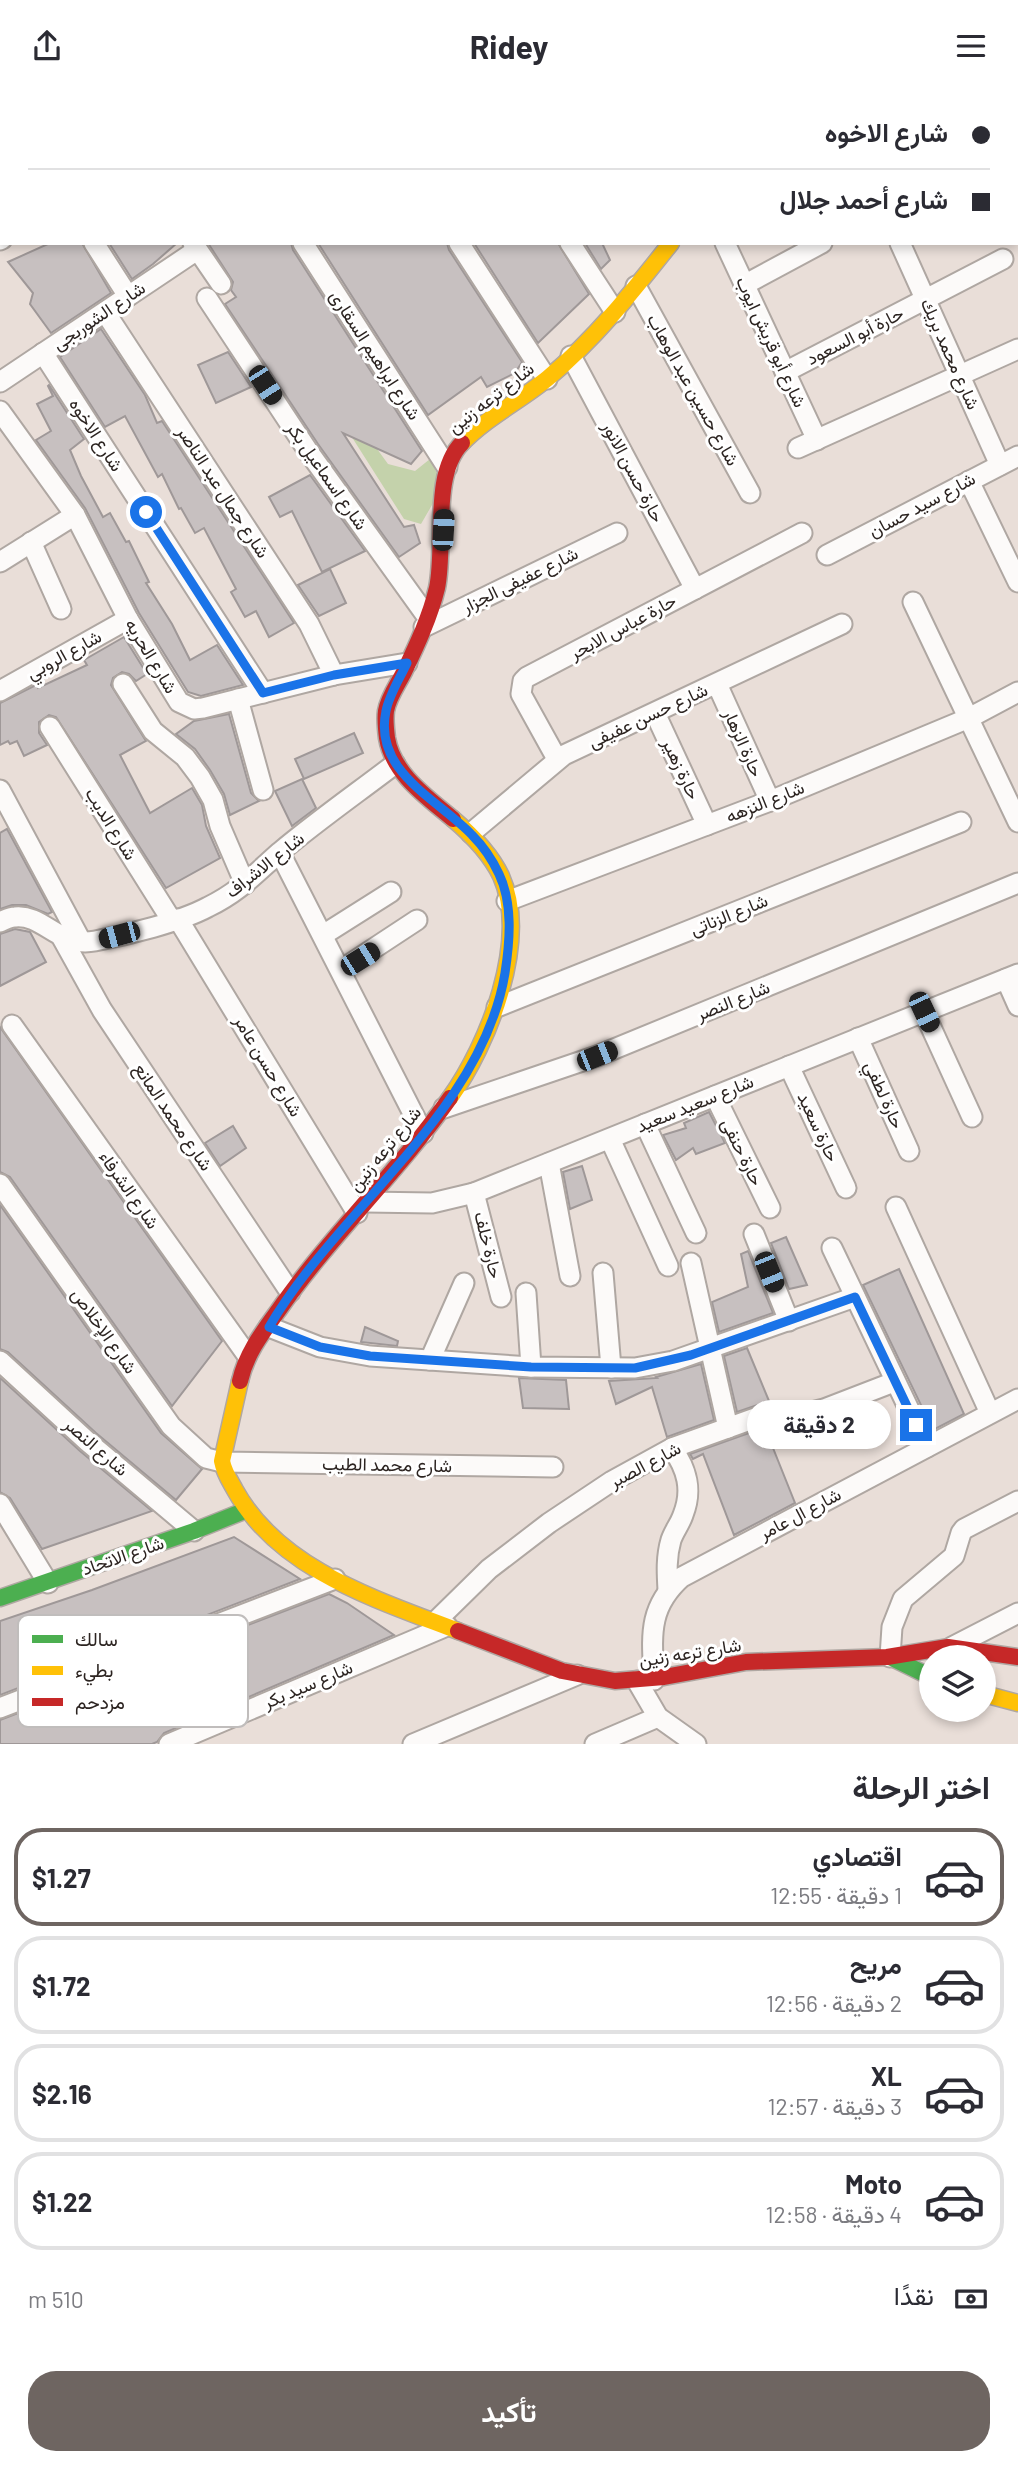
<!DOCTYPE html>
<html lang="ar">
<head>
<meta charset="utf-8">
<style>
  :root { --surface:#fff; --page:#f7f7f7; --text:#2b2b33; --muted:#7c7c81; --line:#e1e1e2; --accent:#6e6561 }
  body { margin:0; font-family:Barlow,Vazirmatn,sans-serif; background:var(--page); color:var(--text); direction:rtl; height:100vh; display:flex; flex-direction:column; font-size:26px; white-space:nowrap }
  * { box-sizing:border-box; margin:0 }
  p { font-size:23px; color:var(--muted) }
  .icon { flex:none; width:38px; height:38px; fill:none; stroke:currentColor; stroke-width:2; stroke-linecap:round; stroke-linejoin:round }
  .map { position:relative; height:1653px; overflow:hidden; direction:ltr }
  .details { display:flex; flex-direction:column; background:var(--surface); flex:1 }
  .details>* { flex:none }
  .hud { position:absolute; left:0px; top:0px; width:1018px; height:154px; box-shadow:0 4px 10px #0003; direction:rtl; display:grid; align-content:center; height:154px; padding:0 28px; background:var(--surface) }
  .fabs { position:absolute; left:919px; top:1554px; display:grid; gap:14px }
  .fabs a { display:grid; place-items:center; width:77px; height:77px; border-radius:50%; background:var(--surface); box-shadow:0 4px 10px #0003; font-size:35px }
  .end { position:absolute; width:32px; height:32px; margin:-16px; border:9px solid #1a73e8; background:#fff; box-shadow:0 0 0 4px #fff }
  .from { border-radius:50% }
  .bubble { position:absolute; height:49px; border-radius:24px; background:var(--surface); box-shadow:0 4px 10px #0003; font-size:23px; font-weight:700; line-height:49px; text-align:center; direction:rtl }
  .car { position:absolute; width:21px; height:42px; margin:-21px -10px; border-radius:9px; box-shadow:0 0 5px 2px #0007; background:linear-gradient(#222 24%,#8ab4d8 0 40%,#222 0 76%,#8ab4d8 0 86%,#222 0) }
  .hud b { display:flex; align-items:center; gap:24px; height:66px; font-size:26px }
  .hud b+b { border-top:2px solid var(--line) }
  .hud i { width:18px; height:18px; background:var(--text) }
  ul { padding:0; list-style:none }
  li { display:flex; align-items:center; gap:21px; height:98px; margin:0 14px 10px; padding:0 14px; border:4px solid var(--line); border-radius:28px }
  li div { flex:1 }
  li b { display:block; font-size:26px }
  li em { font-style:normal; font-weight:700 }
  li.selected { border-color:var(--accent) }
  li>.icon { width:63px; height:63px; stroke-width:1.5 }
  h2 { padding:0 28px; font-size:32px; line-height:84px }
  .pay { display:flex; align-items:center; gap:18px; height:77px; padding:0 28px; font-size:26px }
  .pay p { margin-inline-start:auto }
  .cta { display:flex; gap:14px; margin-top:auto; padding:14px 28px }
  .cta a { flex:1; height:80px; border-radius:28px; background:var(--accent); color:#fff; font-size:28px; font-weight:700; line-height:80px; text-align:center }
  header { display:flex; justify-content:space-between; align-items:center; height:91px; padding:0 28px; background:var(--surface); font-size:32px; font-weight:700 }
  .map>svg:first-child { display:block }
  .green { fill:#c4d2ab }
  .building { fill:#c7c0c0; stroke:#9f9898; stroke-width:2 }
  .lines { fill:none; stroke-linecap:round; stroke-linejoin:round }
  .street-casing { stroke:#afa7a2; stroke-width:23 }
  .fast-casing { stroke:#afa7a2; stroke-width:19 }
  .slow-casing { stroke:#afa7a2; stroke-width:19 }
  .jam-casing { stroke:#afa7a2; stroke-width:19 }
  .street { stroke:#fcfaf9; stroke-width:19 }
  .fast { stroke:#4caf50; stroke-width:16 }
  .slow { stroke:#ffc107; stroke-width:16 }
  .jam { stroke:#c62828; stroke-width:16 }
  .route { stroke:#1a73e8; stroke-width:9 }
  .labels { text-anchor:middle; stroke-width:6; stroke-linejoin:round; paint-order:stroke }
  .street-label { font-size:18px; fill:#2c2421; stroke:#fff }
  .key { fill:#fff; stroke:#c0bdbc; stroke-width:2 }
  .key-label { font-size:19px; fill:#2c2421 }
</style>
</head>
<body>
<header><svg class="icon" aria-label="menu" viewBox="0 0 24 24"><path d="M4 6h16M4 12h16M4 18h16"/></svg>Ridey<svg class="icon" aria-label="share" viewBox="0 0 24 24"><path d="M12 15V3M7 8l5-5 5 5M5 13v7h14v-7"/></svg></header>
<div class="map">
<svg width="1018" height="1653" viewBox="0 0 1018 1653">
  <rect width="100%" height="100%" fill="#e9ded8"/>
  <path class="green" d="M 348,340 L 364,340 L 388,373 L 415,380 L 430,368 L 443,395 L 421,433 L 404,428 Z"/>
  <g class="building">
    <path d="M 50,152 L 82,152 L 111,202 L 51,242 L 30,213 L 33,202 L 8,171 Z"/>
    <path d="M 109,152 L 177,152 L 153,173 L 132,188 Z"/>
    <path d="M 208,152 L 291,152 L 293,159 L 422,360 L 411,373 L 343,342 L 404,436 L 414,434 L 420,452 L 399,466 L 318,353 L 225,213 L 236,206 L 231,199 L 233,191 Z"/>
    <path d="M 318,152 L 447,152 L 449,159 L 522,271 L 515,282 L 487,296 L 481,286 L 428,324 Z"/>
    <path d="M 474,152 L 558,152 L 589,203 L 538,252 Z"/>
    <path d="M 585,152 L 602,152 L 610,169 L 601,178 Z"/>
    <path d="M 101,238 L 145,304 L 157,332 L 162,330 L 294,532 L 269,546 L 256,520 L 245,526 L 231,501 L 236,498 L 204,437 L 195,442 L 181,417 L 179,418 L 162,383 L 158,386 L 125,325 L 105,336 L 60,266 Z"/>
    <path d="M 228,261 L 251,296 L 216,312 L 198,274 Z"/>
    <path d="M 49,294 L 84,348 L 70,359 L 81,385 L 103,426 L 110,422 L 126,451 L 129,450 L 149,491 L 146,492 L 172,533 L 190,569 L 217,554 L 243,594 L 201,605 L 188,601 L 139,522 L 85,417 L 36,349 L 51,340 L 37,313 L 53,305 L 48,295 Z"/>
    <path d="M 310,384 L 365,460 L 322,481 L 292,420 L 280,426 L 269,406 Z"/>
    <path d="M 330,478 L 346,512 L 319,525 L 298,494 Z"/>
    <path d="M 124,546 L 147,583 L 136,590 L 129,583 L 122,581 L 113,587 L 111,594 L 146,650 L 120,664 L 150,722 L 192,697 L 202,714 L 206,735 L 220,767 L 166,797 L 56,626 L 49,624 L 39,631 L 39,642 L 47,654 L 24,665 L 17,650 L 10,653 L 8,650 L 0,654 L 0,612 L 36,594 L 38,597 L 87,574 L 84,569 Z"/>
    <path d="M 229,623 L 251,702 L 259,710 L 230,724 L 224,703 L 210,679 L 195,658 L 176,643 L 194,630 Z"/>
    <path d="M 354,642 L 363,662 L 304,688 L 295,668 Z"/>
    <path d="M 302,688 L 316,717 L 292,735 L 275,700 Z"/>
    <path d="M 7,738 L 52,821 L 48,823 L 26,814 L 12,814 L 0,818 L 0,742 Z"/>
    <path d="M 15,838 L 30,841 L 46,871 L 0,895 L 0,843 Z"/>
    <path d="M 0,936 L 222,1250 L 172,1315 L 10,1086 L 0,1081 Z"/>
    <path d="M 709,1021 L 725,1052 L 696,1063 L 693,1057 L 676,1069 L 663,1044 L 686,1037 L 684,1032 Z"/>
    <path d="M 233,1035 L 246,1057 L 220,1075 L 205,1052 Z"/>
    <path d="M 582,1075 L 592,1109 L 570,1118 L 563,1081 Z"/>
    <path d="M 0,1114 L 161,1342 L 202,1378 L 176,1409 L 96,1342 L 8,1261 L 0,1258 Z"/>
    <path d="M 786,1146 L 807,1194 L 789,1198 L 771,1152 Z"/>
    <path d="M 748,1160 L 773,1222 L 719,1241 L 712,1211 L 748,1196 L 741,1163 Z"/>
    <path d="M 899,1178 L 964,1323 L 933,1339 L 863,1194 Z"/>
    <path d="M 365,1236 L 398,1250 L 397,1255 L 361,1251 Z"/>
    <path d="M 747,1257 L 769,1310 L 737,1321 L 724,1265 Z"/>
    <path d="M 701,1273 L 714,1329 L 667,1346 L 652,1296 L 616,1313 L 609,1290 L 657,1287 L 656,1286 Z"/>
    <path d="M 0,1287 L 80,1360 L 152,1420 L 42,1458 L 10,1407 L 0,1401 Z"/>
    <path d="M 519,1287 L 566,1289 L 569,1318 L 523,1317 Z"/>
    <path d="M 763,1337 L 769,1337 L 776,1351 L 771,1352 L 795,1412 L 734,1444 L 703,1363 L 693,1368 L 690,1363 Z"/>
    <path d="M 234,1446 L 300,1488 L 0,1604 L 0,1530 L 92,1499 Z"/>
    <path d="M 329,1503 L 347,1512 L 394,1544 L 164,1642 L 157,1651 L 152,1653 L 0,1653 L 0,1629 Z"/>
  </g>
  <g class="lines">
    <defs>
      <g id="street">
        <path d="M 89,0 L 91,2"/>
        <path d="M 204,0 L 205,2"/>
        <path d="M 360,0 L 361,2"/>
        <path d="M 470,0 L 471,2"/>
        <path d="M 597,0 L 598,2"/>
        <path d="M 722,0 L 723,2"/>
        <path d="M 832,0 L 833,2"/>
        <path d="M 952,0 L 953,2"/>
        <path d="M 24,2 L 26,0"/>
        <path d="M 0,20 L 2,19"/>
        <path d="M 1017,103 L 1018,104"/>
        <path d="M 0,149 L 2,148"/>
        <path d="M 94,152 L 128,205"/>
        <path d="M 193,152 L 221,193"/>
        <path d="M 303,152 L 447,376"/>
        <path d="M 459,152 L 547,288"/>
        <path d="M 570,152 L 615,221"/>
        <path d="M 725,152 L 817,349"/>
        <path d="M 900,152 L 1000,374"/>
        <path d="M 744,194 L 822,152"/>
        <path d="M 636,195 L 750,402"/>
        <path d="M 207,207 L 308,360 L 428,527"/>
        <path d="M 105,221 L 309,533 L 334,584"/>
        <path d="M 43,262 L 263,602"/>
        <path d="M 571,265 L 695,498"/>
        <path d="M 785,281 L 1003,168"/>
        <path d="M 0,291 L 197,159"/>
        <path d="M 0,320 L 75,424 L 128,528 L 179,611 L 194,618 L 203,617 L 334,584 L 407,572"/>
        <path d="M 798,357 L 1018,258"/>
        <path d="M 969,390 L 1018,491"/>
        <path d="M 31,451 L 61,518"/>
        <path d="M 827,464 L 1018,365"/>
        <path d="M 0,471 L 75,424"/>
        <path d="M 913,511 L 1018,731"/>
        <path d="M 424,536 L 617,442"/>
        <path d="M 123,593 L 153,640 L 185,666 L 200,686 L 213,709 L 220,735 L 245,793"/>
        <path d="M 717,593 L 770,710"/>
        <path d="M 0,600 L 128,528"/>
        <path d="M 238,608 L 263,699"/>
        <path d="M 655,622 L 707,734"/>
        <path d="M 50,636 L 172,830"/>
        <path d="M 557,668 L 521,603 L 523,590 L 527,586 L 802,442"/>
        <path d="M 0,699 L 81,850"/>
        <path d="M 471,742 L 564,664 L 842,533"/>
        <path d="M 280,762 L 423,1042"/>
        <path d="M 507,810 L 770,710 L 969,627 L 1018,601"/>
        <path d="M 178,828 L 357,1122"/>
        <path d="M 0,831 C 4,829 11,826 15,826 C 44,823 58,857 95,850 C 127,844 180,831 208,816 C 239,801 255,783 280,761 C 317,730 357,702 395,673"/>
        <path d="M 323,844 L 391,801"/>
        <path d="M 62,847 L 102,919 L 290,1201"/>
        <path d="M 341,879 L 417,829"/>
        <path d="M 1006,888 L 1018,915"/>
        <path d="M 497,916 L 961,731"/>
        <path d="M 924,921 L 972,1026"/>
        <path d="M 12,934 L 247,1264"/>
        <path d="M 858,947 L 909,1060"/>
        <path d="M 789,975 L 846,1097"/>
        <path d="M 715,1005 L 770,1117"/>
        <path d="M 444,1017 L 597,965 L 1018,792"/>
        <path d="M 645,1033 L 696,1142"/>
        <path d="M 610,1048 L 668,1175"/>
        <path d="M 549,1072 L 570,1185"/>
        <path d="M 0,1093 L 171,1335 L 206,1367 L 222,1371 L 553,1376"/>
        <path d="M 474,1102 L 501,1206"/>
        <path d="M 366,1111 L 432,1112 L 474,1102 L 1018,883"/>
        <path d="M 896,1116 L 990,1322"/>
        <path d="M 754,1143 L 789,1230"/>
        <path d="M 832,1157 L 927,1356"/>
        <path d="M 691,1172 L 728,1337"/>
        <path d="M 603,1182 L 611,1277"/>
        <path d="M 526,1202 L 531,1276"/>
        <path d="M 269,1236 L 320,1256 L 370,1265 L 531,1276 L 635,1277 L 673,1270 L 855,1206"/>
        <path d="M 430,1269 L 464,1192"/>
        <path d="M 0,1270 L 88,1351 L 194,1440"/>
        <path d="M 0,1413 L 48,1492"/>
        <path d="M 668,1499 C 667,1482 666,1466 671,1449 C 674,1440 680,1433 683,1424 C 693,1399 687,1378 672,1357"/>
        <path d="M 435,1531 L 489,1478 L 549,1432 L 612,1390 L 672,1357 L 761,1325 L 804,1323 L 824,1318 L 894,1291"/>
        <path d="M 952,1556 L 1018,1522"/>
        <path d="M 890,1566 L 892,1536 L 903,1508 L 954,1465 L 961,1442 L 964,1438 L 1018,1410"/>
        <path d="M 654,1589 C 652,1546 647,1517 682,1486 L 1018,1308"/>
        <path d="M 637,1590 L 658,1626 L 696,1653"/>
        <path d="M 0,1617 L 335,1488"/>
        <path d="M 169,1653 L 447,1535"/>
        <path d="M 413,1653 L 577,1584"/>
        <path d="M 595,1653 L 658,1626"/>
      </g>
      <g id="fast">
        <path d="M 794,2 L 795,0"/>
        <path d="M 0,1507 L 194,1440 L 244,1420"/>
        <path d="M 890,1566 L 931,1586"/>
      </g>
      <g id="slow">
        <path d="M 462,352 C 487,326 520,310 548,287 C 595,248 633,200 671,152"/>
        <path d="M 450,1007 C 488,954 530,850 501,785 C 490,762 472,744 453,728"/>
        <path d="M 240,1290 L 222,1370 C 224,1381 230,1390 235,1399 C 279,1479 378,1509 458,1540"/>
        <path d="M 984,1603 L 1018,1612"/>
      </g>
      <g id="jam">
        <path d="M 453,728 C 427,706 393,683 387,647 C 386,639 385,627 386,620 C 388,607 398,593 404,581 C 417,554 430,526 437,497 C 446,455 431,383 462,352"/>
        <path d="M 240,1290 C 246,1263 262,1242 278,1220 C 330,1145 397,1082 450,1007"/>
        <path d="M 458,1540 L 562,1580 L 615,1590 L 664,1586 L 746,1571 L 887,1566 L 948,1556 L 1018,1566"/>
      </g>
    </defs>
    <use href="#street" class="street-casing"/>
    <use href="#fast" class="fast-casing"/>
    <use href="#slow" class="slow-casing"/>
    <use href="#jam" class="jam-casing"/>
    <use href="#street" class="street"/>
    <use href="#fast" class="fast"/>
    <use href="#slow" class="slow"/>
    <use href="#jam" class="jam"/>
  </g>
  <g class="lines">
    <path class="route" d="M 146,421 L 263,602 L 334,584 L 407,572 C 400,587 389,604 386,620 C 373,681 438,708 472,744 C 483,755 492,768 499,783 C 513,812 510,850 505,882 C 482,1021 338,1118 269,1236 L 320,1256 L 370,1265 L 531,1276 L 635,1277 L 691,1264 L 855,1206 L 916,1334"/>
  </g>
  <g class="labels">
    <g class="street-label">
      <text transform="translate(99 225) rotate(-34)" y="6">شارع الشوربجى</text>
      <text transform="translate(855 245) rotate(-27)" y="6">حارة أبو السعود</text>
      <text transform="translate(771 251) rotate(65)" y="6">شارع أبو قريش ايوب</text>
      <text transform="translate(950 263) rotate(66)" y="6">شارع محمد بريك</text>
      <text transform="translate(375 264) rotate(57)" y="6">شارع ابراهيم السقارى</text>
      <text transform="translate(693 299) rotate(61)" y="6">شارع حسين عبد الوهاب</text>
      <text transform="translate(491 307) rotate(-38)" y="6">شارع ترعه زنين</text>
      <text transform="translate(96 344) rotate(57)" y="6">شارع الاخوه</text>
      <text transform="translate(633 381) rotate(62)" y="6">حارة حسن الانور</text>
      <text transform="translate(327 385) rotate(55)" y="6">شارع اسماعيل بكر</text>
      <text transform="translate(223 401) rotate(57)" y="6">شارع جمال عبد الناصر</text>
      <text transform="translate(922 414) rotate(-28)" y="6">شارع سيد حسان</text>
      <text transform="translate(520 489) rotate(-26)" y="6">شارع عفيفى الجزار</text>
      <text transform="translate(623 536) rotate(-28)" y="6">حارة عباس الابحر</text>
      <text transform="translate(64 564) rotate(-29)" y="6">شارع الروبي</text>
      <text transform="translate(151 565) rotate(59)" y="6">شارع الحريه</text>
      <text transform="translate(648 625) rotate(-25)" y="6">شارع حسن عفيفى</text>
      <text transform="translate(743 652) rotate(66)" y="6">حارة الزهار</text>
      <text transform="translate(681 678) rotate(65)" y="6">حارة زهير</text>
      <text transform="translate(765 711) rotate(-22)" y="6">شارع النزهه</text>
      <text transform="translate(111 733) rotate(58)" y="6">شارع الديب</text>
      <text transform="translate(265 774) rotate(-38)" y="6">شارع الاشراف</text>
      <text transform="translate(729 824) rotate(-22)" y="6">شارع الزناتى</text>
      <text transform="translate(733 910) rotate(-22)" y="6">شارع النصر</text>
      <text transform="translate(268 975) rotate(59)" y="6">شارع حسن عامر</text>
      <text transform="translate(884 1004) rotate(66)" y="6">حارة لطفي</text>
      <text transform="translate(695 1013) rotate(-22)" y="6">شارع سعيد سعيد</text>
      <text transform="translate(173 1026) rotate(56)" y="6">شارع محمد المانع</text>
      <text transform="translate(818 1036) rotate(65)" y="6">حارة سعيد</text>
      <text transform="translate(385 1058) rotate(-51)" y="6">شارع ترعه زنين</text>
      <text transform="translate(742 1061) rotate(64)" y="6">حارة حنفى</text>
      <text transform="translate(129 1099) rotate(55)" y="6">شارع الشرفاء</text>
      <text transform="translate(488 1154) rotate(76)" y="6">حارة خلف</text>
      <text transform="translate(104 1240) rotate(55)" y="6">شارع الإخلاص</text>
      <text transform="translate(96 1356) rotate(41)" y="6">شارع النصر</text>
      <text transform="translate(387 1374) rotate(1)" y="6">شارع محمد الطيب</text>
      <text transform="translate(645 1374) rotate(-28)" y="6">شارع الصبر</text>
      <text transform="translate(800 1423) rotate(-28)" y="6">شارع ال عامر</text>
      <text transform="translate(123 1465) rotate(-19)" y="6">شارع الاتحاد</text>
      <text transform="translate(690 1562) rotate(-9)" y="6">شارع ترعه زنين</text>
      <text transform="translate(308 1594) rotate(-23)" y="6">شارع سيد بكر</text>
    </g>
  </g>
  <rect x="18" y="1524" width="230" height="112" rx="10" class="key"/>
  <rect x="32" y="1544" width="31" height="8" fill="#4caf50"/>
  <rect x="32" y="1575" width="31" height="9" fill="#ffc107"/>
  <rect x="32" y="1607" width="31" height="8" fill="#c62828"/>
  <g class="key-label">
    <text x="75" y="1555">سالك</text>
    <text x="75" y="1586">بطيء</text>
    <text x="75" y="1618">مزدحم</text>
  </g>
</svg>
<div class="fabs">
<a><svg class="icon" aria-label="layers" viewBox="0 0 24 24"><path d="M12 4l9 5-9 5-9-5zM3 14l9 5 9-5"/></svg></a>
</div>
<i class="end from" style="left:146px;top:421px"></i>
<i class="end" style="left:916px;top:1334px"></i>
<div class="bubble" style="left:747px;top:1309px;width:144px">2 دقيقة</div>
<i class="car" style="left:265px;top:294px;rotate:147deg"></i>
<i class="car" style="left:443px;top:439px;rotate:3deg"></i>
<i class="car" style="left:119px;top:844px;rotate:255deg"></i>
<i class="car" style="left:360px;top:868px;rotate:58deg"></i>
<i class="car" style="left:924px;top:921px;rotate:155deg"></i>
<i class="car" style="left:597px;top:965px;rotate:68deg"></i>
<i class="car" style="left:769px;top:1181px;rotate:158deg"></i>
<div class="hud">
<b><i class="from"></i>شارع الاخوه</b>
<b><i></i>شارع أحمد جلال</b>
</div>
</div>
<section class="details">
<h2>اختر الرحلة</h2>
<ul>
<li class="selected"><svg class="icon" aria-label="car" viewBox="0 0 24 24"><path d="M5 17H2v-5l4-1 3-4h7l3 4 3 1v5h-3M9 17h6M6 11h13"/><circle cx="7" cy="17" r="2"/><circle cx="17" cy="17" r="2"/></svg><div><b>اقتصادي</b><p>1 دقيقة · 12:55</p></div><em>$1.27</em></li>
<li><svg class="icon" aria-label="car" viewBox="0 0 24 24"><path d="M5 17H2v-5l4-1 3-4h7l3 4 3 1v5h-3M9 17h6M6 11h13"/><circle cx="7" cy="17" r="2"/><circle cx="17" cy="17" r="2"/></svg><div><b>مريح</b><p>2 دقيقة · 12:56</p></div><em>$1.72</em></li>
<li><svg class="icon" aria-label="car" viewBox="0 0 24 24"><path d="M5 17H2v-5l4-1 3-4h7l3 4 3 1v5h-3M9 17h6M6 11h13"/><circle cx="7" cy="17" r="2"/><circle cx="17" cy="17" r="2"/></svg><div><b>XL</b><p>3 دقيقة · 12:57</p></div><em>$2.16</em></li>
<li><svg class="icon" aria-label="car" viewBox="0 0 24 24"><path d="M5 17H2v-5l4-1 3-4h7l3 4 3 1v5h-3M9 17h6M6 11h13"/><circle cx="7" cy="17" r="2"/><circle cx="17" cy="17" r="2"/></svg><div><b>Moto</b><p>4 دقيقة · 12:58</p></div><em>$1.22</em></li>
</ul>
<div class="pay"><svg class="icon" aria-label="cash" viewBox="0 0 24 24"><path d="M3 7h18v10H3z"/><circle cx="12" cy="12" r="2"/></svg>نقدًا<p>510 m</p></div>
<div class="cta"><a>تأكيد</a></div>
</section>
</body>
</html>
